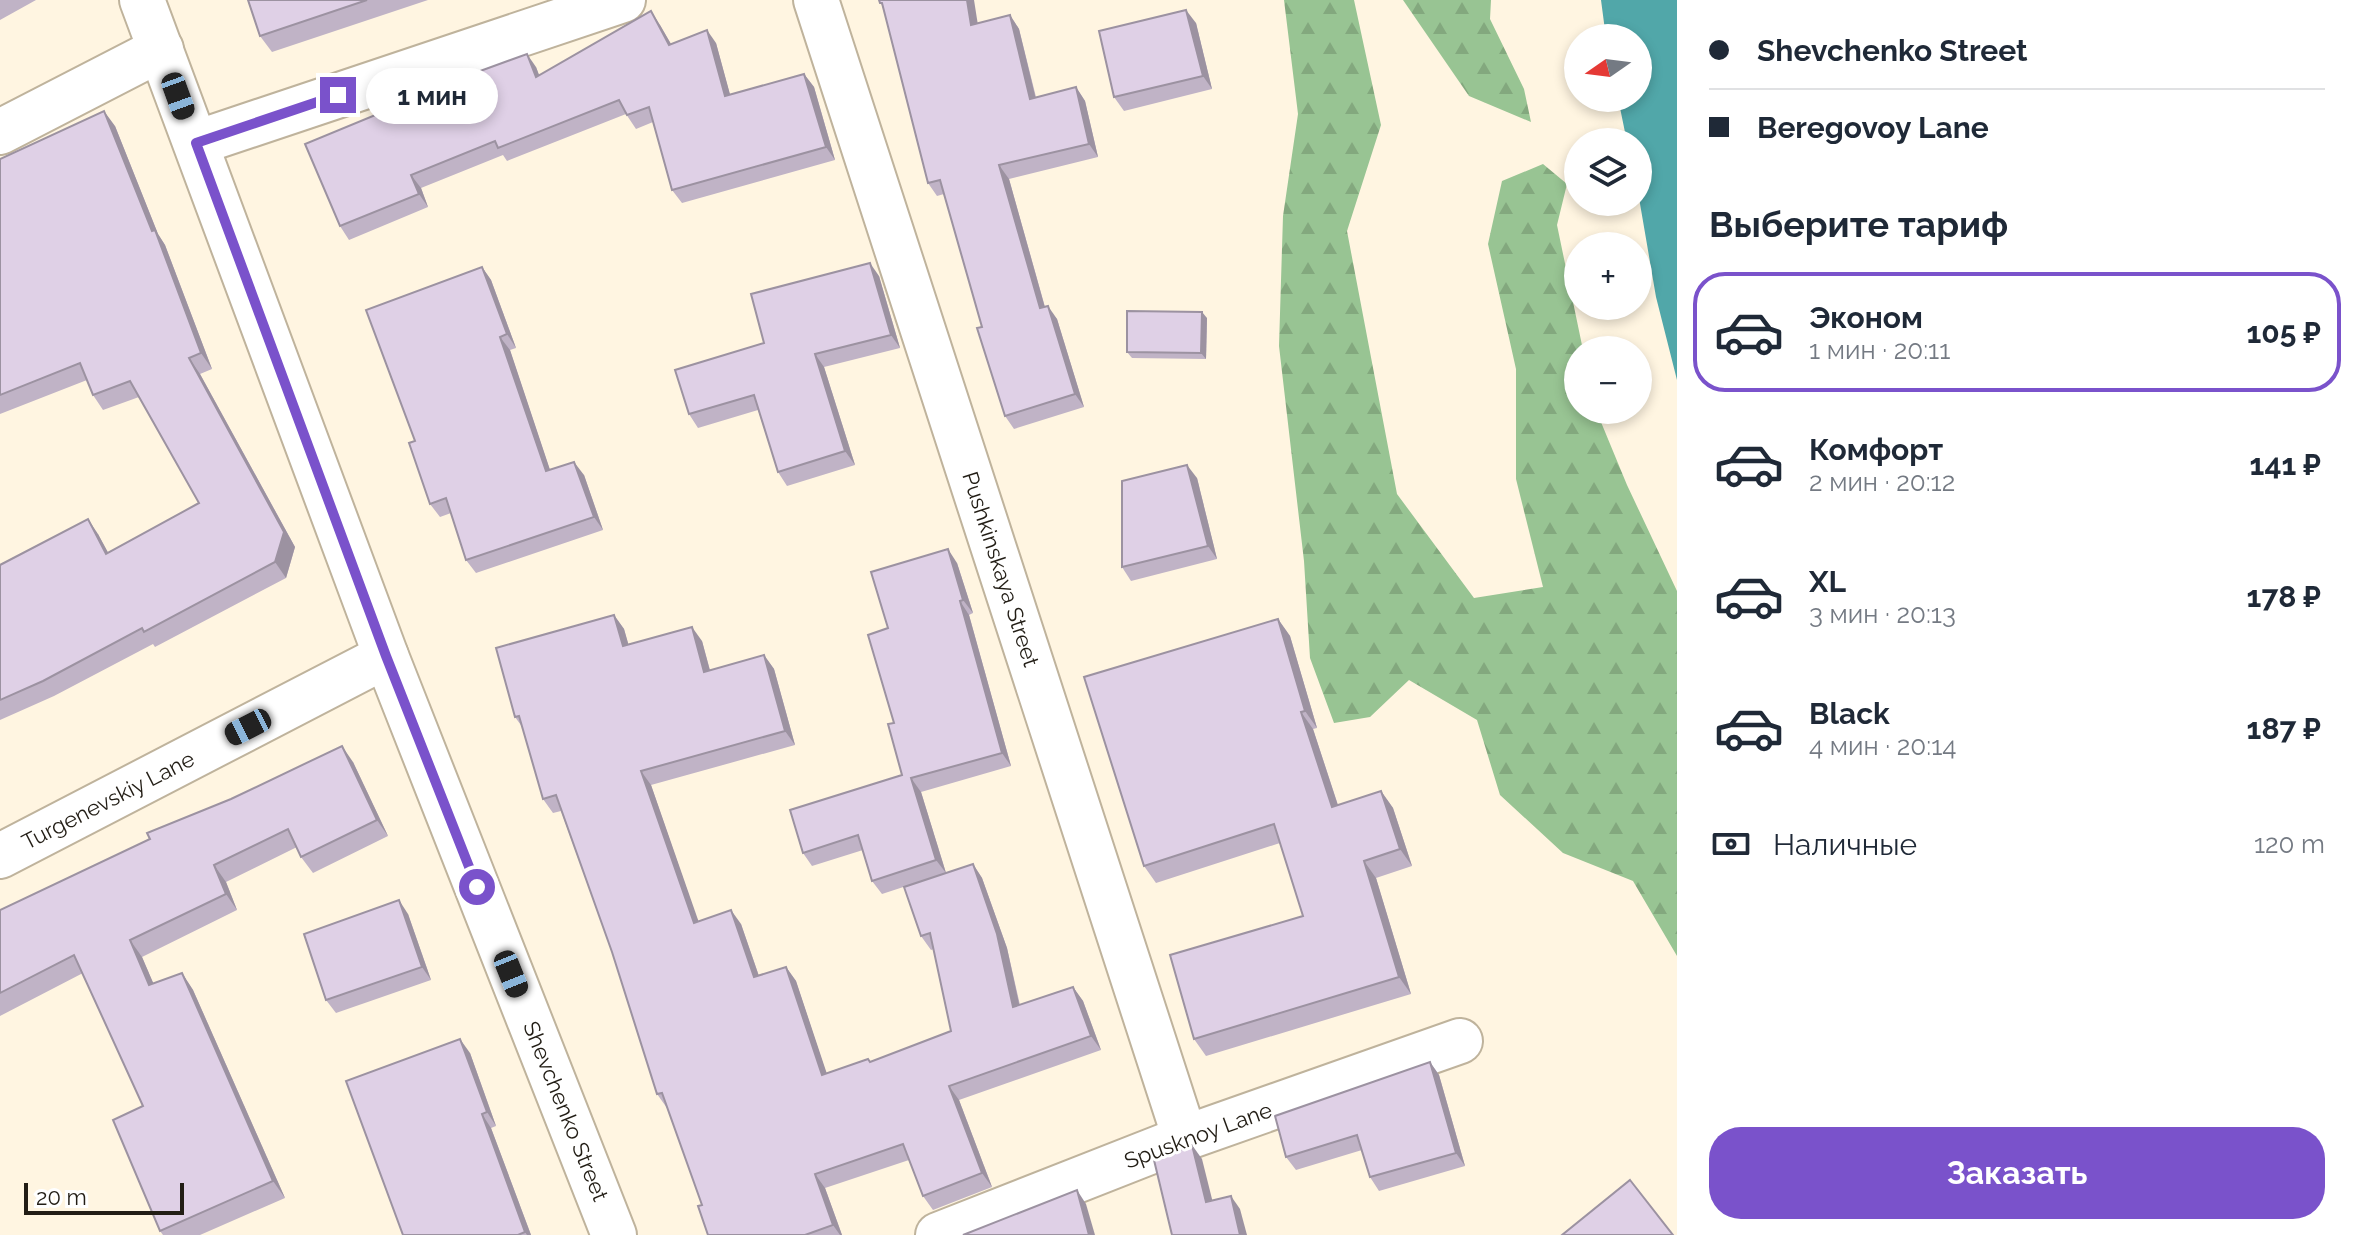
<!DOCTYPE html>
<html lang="ru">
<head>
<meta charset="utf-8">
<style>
  :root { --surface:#fff; --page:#f2f2f3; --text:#1f2937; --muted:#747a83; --line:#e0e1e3; --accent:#7a52cb }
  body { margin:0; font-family:Raleway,sans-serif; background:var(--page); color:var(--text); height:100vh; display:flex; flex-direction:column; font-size:30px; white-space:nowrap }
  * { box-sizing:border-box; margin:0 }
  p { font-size:26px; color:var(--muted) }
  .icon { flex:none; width:44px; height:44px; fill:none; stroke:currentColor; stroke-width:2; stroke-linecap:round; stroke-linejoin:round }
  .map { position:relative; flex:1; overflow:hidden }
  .panel { display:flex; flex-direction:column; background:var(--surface); width:680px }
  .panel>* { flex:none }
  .guide { display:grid; align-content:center; height:176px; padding:0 32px; background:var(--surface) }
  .needle { width:52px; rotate:256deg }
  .controls { position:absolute; left:1564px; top:24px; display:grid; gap:16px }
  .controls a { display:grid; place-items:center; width:88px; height:88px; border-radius:50%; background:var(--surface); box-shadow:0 4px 12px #0003; font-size:40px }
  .scale { position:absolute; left:24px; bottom:20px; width:160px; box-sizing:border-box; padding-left:8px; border:4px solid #221d15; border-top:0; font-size:22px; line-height:28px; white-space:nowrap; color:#221d15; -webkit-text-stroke:6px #fff; paint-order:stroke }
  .end { position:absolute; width:36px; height:36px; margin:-18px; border:10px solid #7a52cb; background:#fff; box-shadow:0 0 0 4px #fff }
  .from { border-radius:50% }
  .bubble { position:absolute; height:56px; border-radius:28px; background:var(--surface); box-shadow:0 4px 12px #0003; font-size:26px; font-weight:700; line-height:56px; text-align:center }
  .car { position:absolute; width:24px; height:48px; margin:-24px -12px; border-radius:10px; box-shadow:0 0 6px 2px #0007; background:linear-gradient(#222 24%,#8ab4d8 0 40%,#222 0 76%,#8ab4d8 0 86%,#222 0) }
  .guide b { display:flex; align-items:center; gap:28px; height:76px; font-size:30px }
  .guide b+b { border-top:2px solid var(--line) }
  .guide i { width:20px; height:20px; background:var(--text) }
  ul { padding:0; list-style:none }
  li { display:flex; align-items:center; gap:24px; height:120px; margin:0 16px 12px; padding:0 16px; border:4px solid transparent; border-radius:32px }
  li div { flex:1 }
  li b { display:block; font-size:30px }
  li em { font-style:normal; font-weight:700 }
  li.on { border-color:var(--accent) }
  li>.icon { width:72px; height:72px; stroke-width:1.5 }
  h2 { padding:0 32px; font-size:36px; line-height:96px }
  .pay { display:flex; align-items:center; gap:20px; height:88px; padding:0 32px; font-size:30px }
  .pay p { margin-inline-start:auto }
  .action { display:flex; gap:16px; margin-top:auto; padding:16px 32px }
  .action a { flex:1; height:92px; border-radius:32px; background:var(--accent); color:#fff; font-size:32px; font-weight:700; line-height:92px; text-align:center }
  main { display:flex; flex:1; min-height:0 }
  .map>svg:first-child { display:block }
  .forest { fill:url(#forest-firs) }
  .water { fill:#51a7a9 }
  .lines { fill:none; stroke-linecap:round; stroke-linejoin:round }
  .minor-casing { stroke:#bfb39c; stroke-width:48 }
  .minor { stroke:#fff; stroke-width:44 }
  .wall { fill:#c0b3c6 }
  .shaded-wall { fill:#9c92a1 }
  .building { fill:#dfd0e6; stroke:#9c92a1; stroke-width:2 }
  .route { stroke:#7a52cb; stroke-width:10 }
  .labels { text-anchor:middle; stroke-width:6; stroke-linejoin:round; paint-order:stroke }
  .street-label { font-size:22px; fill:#221d15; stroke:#fff }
</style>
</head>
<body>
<main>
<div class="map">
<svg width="1677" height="1235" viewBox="0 0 1677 1235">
  <defs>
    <pattern id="forest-firs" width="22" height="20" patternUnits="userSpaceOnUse" patternTransform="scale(2)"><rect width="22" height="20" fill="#98c493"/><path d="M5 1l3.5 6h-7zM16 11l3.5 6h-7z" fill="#83a87e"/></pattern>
  </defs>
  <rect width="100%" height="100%" fill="#fff5e1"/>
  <g class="forest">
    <path d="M 1284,0 L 1354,0 L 1381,125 L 1347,231 L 1397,494 L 1474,598 L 1543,587 L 1516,479 L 1516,369 L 1488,244 L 1502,181 L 1543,164 L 1567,184 L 1557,225 L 1583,350 L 1578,350 L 1578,410 L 1596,410 L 1627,485 L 1677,591 L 1677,956 L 1633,881 L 1563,853 L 1500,795 L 1477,720 L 1409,680 L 1370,717 L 1334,723 L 1310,658 L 1304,561 L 1279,346 L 1283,216 L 1298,114 Z"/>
    <path d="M 1403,0 L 1491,0 L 1490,19 L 1524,89 L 1531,122 L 1469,96 Z"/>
  </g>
  <path class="water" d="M 1601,0 L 1677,0 L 1677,380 L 1656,297 L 1638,192 L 1638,142 L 1627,142 L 1618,98 L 1638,98 L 1638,38 L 1606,38 Z"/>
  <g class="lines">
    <defs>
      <g id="minor">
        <path d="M 142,0 L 386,656 L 614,1235"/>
        <path d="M 816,0 L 1185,1138"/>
        <path d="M 0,132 L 161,49"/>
        <path d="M 196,143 L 623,0"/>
        <path d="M 0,856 L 386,656"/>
        <path d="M 938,1235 L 1185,1138 L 1460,1041"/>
      </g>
    </defs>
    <use href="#minor" class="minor-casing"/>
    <use href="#minor" class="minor"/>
  </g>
  <g class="wall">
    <path d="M 0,0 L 36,0 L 0,20 Z"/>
    <path d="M 248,0 L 428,0 L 272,52 L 260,36 Z"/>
    <path d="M 879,0 L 978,23 L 1010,15 L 1019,29 L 1036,97 L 1076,87 L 1085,101 L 1098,157 L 1009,179 L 1045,307 L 1057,319 L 1084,407 L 1014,429 L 1005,416 L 982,327 L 944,194 L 937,196 L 928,183 L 884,9 Z"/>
    <path d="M 1196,23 L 1212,89 L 1124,111 L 1114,97 Z"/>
    <path d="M 660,25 L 671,44 L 716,43 L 730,95 L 804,74 L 814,87 L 835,160 L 682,203 L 672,190 L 653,122 L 636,129 L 626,114 L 507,161 L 503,155 L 421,188 L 428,207 L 349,240 L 340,226 L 536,67 L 539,75 Z"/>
    <path d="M 115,126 L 158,234 L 165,245 L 212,369 L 200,374 L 295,547 L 286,578 L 155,647 L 153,644 L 54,696 L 0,720 L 0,565 L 98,534 L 108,553 L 199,503 L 139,397 L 103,410 L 93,395 L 87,380 L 0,414 L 0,159 Z"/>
    <path d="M 482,267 L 491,280 L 516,348 L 510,350 L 550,470 L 584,475 L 603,530 L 476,573 L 466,560 L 451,513 L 440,517 L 430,504 L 415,441 Z"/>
    <path d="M 879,276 L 900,348 L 824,367 L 855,465 L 787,486 L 778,472 L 758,410 L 698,428 L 689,414 L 764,343 Z"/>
    <path d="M 1207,318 L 1206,359 L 1132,358 L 1127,352 Z"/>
    <path d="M 1197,478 L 1217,559 L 1131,581 L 1122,567 Z"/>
    <path d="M 957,563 L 973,613 L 969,615 L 1011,766 L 921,792 L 946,873 L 973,864 L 982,878 L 1007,948 L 1020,1005 L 1073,987 L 1083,1001 L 1101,1050 L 959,1100 L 992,1187 L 933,1210 L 923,1196 L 909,1160 L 825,1188 L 842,1235 L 708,1235 L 702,1205 L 667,1108 L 657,1094 L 612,952 L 561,811 L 553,813 L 543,799 L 523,728 L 515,717 L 614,615 L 624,629 L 628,644 L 702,641 L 710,670 L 764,655 L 774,669 L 795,745 L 651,785 L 698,922 L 741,924 L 759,976 L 786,967 L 796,981 L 826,1073 L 868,1059 L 871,1062 L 951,1031 L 934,949 L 931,950 L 921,936 L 943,874 L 882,894 L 872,881 L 863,850 L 812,866 L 803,853 L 902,775 L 894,723 L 888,628 Z"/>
    <path d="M 1278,619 L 1290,636 L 1317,728 L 1313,729 L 1338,805 L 1381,791 L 1393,808 L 1412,866 L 1376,878 L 1411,994 L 1206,1056 L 1194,1039 L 1303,916 L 1280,843 L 1156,883 L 1144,866 Z"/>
    <path d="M 353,762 L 388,836 L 313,873 L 301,857 L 297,847 L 226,882 L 237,910 L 142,957 L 153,983 L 182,973 L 193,990 L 285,1198 L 200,1235 L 163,1235 L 160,1231 L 143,1106 L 83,973 L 0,1016 L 0,910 Z"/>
    <path d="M 408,914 L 431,980 L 336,1013 L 326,1000 Z"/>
    <path d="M 470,1053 L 496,1126 L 491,1128 L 531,1235 L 403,1235 Z"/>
    <path d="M 1430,1062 L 1439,1075 L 1465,1166 L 1379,1191 L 1370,1177 L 1362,1150 L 1296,1170 L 1286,1157 Z"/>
  </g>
  <g class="shaded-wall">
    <path d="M 967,0 L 974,0 L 980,38 L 971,25 Z"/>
    <path d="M 1186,10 L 1196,23 L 1212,89 L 1203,76 Z"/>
    <path d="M 651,11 L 660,25 L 679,58 L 669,45 Z"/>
    <path d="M 1010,15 L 1019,29 L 1039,112 L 1030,99 Z"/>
    <path d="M 707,30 L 716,43 L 734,109 L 725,96 Z"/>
    <path d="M 527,54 L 536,67 L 545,91 L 536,77 Z"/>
    <path d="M 804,74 L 814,87 L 835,160 L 826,147 Z"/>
    <path d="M 1076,87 L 1085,101 L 1098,157 L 1089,144 Z"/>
    <path d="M 104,111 L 115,126 L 158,234 L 165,245 L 212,369 L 201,353 Z"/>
    <path d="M 999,165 L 1009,179 L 1049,322 L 1040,308 Z"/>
    <path d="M 411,175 L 421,188 L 428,207 L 419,194 Z"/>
    <path d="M 870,263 L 879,276 L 900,348 L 891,335 Z"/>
    <path d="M 482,267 L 491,280 L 516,348 L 507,334 Z"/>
    <path d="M 1048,306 L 1057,319 L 1084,407 L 1075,394 Z"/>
    <path d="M 1202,312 L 1207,318 L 1206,359 L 1201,353 Z"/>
    <path d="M 500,337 L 510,350 L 555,485 L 546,471 Z"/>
    <path d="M 815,354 L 824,367 L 855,465 L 845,451 Z"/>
    <path d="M 189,358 L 200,374 L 295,547 L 286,578 L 275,562 Z"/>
    <path d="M 574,462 L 584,475 L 603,530 L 594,517 Z"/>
    <path d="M 1187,465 L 1197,478 L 1217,559 L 1208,546 Z"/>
    <path d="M 88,519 L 98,534 L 117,569 L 106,554 Z"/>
    <path d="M 948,549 L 957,563 L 973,613 L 963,600 Z"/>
    <path d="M 960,601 L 969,615 L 1011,766 L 1002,753 Z"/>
    <path d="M 614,615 L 624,629 L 633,660 L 623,646 Z"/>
    <path d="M 1278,619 L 1290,636 L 1317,728 L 1305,711 Z"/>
    <path d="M 692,627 L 702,641 L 714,686 L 704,672 Z"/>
    <path d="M 764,655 L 774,669 L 795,745 L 785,731 Z"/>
    <path d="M 1301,712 L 1313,729 L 1344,824 L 1332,807 Z"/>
    <path d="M 342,746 L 353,762 L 388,836 L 377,820 Z"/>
    <path d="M 641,771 L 651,785 L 704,937 L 694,923 Z"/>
    <path d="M 911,778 L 921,792 L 946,873 L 936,860 Z"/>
    <path d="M 1381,791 L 1393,808 L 1412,866 L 1400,849 Z"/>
    <path d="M 1364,861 L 1376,878 L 1411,994 L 1399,977 Z"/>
    <path d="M 973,864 L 982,878 L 1007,948 L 1023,1022 L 1013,1007 Z"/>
    <path d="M 214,865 L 226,882 L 237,910 L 226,894 Z"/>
    <path d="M 399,900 L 408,914 L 431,980 L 422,967 Z"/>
    <path d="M 731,910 L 741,924 L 764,991 L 754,977 Z"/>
    <path d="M 130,940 L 142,957 L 161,1001 L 149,985 Z"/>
    <path d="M 786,967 L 796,981 L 832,1089 L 822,1075 Z"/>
    <path d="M 182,973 L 193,990 L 285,1198 L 273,1181 Z"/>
    <path d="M 1073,987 L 1083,1001 L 1101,1050 L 1091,1036 Z"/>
    <path d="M 460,1039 L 470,1053 L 496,1126 L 487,1112 Z"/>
    <path d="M 1430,1062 L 1439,1075 L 1465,1166 L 1456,1153 Z"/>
    <path d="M 949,1086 L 959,1100 L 992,1187 L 982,1173 Z"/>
    <path d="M 482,1114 L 491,1128 L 531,1235 L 527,1235 L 525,1232 Z"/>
    <path d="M 1192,1145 L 1202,1159 L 1216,1215 L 1206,1202 Z"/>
    <path d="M 815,1174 L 825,1188 L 842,1235 L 840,1235 L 833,1225 Z"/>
    <path d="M 1077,1190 L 1086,1204 L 1095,1235 L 1089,1235 Z"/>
    <path d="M 1231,1196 L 1240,1209 L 1247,1235 L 1240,1235 Z"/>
  </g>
  <g class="building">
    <path d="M 248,0 L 367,0 L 260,36 Z"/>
    <path d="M 879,0 L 967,0 L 971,25 L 1010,15 L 1030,99 L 1076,87 L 1089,144 L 999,165 L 1040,308 L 1048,306 L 1075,394 L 1005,416 L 977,328 L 982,327 L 940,180 L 928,183 L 882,3 L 880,3 Z"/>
    <path d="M 1186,10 L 1203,76 L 1114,97 L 1099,31 Z"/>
    <path d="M 651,11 L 669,45 L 707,30 L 725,96 L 804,74 L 826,147 L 672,190 L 649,107 L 627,115 L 619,100 L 498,148 L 495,141 L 411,175 L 419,194 L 340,226 L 305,144 L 419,97 L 417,94 L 527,54 L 536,77 Z"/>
    <path d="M 104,111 L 152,231 L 155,230 L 201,353 L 189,358 L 284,532 L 275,562 L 144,632 L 142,628 L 43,681 L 0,700 L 0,565 L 88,519 L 106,554 L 199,503 L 130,381 L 93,395 L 80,363 L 0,395 L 0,159 Z"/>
    <path d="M 870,263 L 891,335 L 815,354 L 845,451 L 778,472 L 754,395 L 689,414 L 675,370 L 764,343 L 751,294 Z"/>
    <path d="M 482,267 L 507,334 L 500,337 L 546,471 L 574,462 L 594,517 L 466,560 L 446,498 L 430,504 L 409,443 L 415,441 L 366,310 Z"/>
    <path d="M 1127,311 L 1202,312 L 1201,353 L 1127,352 Z"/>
    <path d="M 1187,465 L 1208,546 L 1122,567 L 1122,481 Z"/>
    <path d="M 948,549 L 963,600 L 960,601 L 1002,753 L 911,778 L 936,860 L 872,881 L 858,835 L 803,853 L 790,810 L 902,775 L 888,724 L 894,723 L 868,635 L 888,628 L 871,572 Z"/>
    <path d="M 614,615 L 623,646 L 692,627 L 704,672 L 764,655 L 785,731 L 641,771 L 694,923 L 731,910 L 754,977 L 786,967 L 822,1075 L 868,1059 L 870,1062 L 951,1031 L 930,933 L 921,936 L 904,887 L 973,864 L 997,934 L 1013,1007 L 1073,987 L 1091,1036 L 949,1086 L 982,1173 L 923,1196 L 903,1144 L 815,1174 L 833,1225 L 805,1235 L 708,1235 L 698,1206 L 702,1205 L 662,1093 L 657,1094 L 612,952 L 556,795 L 543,799 L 519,716 L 515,717 L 496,648 Z"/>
    <path d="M 1278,619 L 1305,711 L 1301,712 L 1332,807 L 1381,791 L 1400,849 L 1364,861 L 1399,977 L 1194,1039 L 1170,955 L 1303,916 L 1274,824 L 1144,866 L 1084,677 Z"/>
    <path d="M 342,746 L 377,820 L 301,857 L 288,829 L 214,865 L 226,894 L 130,940 L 149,985 L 182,973 L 273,1181 L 160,1231 L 113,1120 L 143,1106 L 74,955 L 0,993 L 0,910 L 150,839 L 147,833 L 231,799 Z"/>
    <path d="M 399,900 L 422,967 L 326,1000 L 304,934 Z"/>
    <path d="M 460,1039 L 487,1112 L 482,1114 L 525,1232 L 518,1235 L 403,1235 L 346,1081 Z"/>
    <path d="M 1430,1062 L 1456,1153 L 1370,1177 L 1357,1135 L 1286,1157 L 1275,1116 Z"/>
    <path d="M 1192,1145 L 1206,1202 L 1231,1196 L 1240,1235 L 1172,1235 L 1154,1160 Z"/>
    <path d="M 1630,1180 L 1673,1235 L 1562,1235 Z"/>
    <path d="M 1077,1190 L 1089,1235 L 963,1235 Z"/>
  </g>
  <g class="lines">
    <path class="route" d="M 338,95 L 196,143 L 386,656 L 477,887"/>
  </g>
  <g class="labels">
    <g class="street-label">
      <text transform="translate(1001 569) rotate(72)" y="8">Pushkinskaya Street</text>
      <text transform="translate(108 800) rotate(-27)" y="8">Turgenevskiy Lane</text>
      <text transform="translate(566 1111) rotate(68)" y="8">Shevchenko Street</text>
      <text transform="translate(1198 1135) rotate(-20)" y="8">Spusknoy Lane</text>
    </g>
  </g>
</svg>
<div class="controls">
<a><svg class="needle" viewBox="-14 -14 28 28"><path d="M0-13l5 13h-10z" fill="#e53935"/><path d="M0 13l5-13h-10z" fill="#747a83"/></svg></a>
<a><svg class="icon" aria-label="layers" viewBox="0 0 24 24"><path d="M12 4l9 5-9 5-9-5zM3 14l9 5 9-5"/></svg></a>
<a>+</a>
<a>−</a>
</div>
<div class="scale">20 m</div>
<i class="end from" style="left:477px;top:887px"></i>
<i class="end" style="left:338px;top:95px"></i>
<div class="bubble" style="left:366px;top:68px;width:132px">1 мин</div>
<i class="car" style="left:178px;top:96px;rotate:160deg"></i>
<i class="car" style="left:248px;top:727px;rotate:243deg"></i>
<i class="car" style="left:511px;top:974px;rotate:158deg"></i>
</div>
<section class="panel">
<div class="guide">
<b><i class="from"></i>Shevchenko Street</b>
<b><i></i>Beregovoy Lane</b>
</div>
<h2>Выберите тариф</h2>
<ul>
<li class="on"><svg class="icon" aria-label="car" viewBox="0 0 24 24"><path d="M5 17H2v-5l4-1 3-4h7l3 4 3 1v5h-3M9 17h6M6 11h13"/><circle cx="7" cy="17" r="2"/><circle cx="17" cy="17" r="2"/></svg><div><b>Эконом</b><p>1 мин · 20:11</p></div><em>105 ₽</em></li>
<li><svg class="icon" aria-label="car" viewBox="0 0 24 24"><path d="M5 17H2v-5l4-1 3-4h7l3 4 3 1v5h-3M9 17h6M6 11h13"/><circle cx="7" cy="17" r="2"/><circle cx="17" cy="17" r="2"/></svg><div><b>Комфорт</b><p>2 мин · 20:12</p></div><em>141 ₽</em></li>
<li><svg class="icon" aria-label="car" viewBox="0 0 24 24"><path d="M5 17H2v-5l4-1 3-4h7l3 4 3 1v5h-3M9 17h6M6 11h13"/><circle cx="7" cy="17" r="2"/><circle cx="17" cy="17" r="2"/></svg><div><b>XL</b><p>3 мин · 20:13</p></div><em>178 ₽</em></li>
<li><svg class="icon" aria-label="car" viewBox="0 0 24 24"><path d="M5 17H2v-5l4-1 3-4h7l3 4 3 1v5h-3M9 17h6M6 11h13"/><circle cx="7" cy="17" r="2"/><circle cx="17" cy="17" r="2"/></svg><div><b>Black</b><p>4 мин · 20:14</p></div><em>187 ₽</em></li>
</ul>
<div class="pay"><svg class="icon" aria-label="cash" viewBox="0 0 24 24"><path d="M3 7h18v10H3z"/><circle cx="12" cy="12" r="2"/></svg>Наличные<p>120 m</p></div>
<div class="action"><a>Заказать</a></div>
</section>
</main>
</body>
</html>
